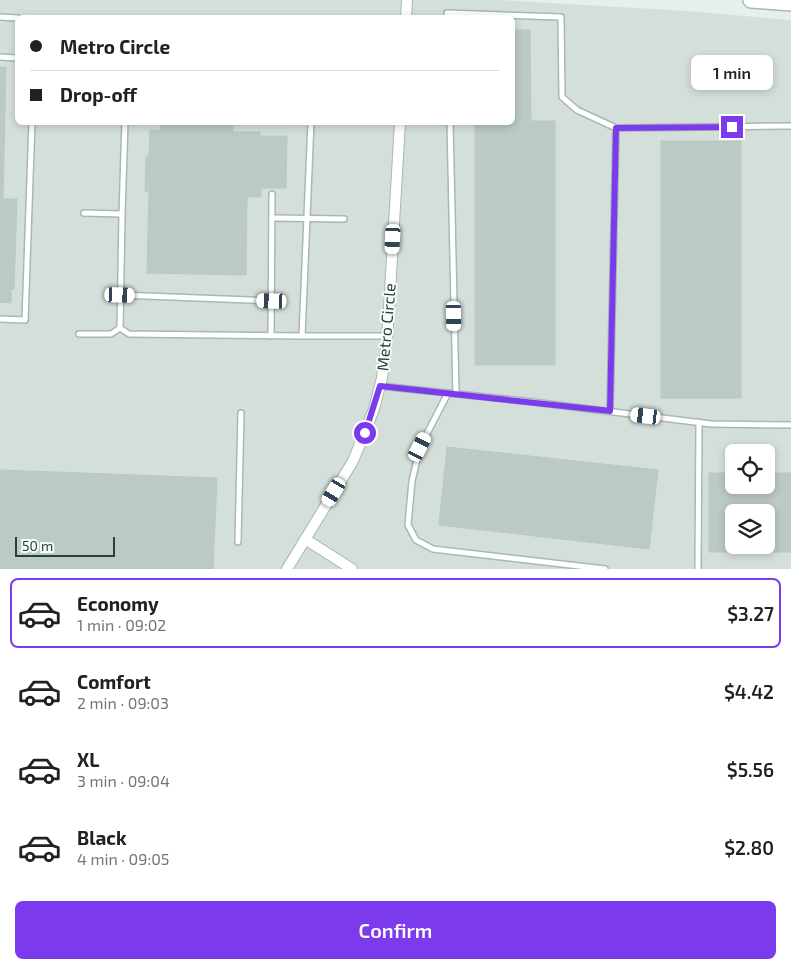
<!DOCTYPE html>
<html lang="en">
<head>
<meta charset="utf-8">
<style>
  :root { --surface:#fff; --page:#f6f6f6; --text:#202124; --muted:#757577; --line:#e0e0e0; --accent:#7c3aed }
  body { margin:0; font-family:"Exo 2",sans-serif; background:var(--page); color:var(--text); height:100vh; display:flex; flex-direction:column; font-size:19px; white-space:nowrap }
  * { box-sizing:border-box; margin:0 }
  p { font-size:16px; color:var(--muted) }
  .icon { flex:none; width:28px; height:28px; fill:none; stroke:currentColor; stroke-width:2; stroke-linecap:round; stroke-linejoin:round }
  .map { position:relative; height:569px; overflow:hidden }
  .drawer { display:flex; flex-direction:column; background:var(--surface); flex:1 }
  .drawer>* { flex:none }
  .banner { position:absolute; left:15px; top:15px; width:500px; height:110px; border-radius:8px; box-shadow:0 2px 8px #0003; display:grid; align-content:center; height:110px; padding:0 15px; background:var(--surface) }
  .controls { position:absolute; left:725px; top:444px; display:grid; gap:10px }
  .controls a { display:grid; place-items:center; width:50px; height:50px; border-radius:8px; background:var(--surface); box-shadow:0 2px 8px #0003; font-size:25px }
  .scale { position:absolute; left:15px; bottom:12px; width:100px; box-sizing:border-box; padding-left:5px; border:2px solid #24423a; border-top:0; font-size:14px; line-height:18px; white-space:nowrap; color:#24423a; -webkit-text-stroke:4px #f7fbf9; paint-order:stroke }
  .end { position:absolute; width:22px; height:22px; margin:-11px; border:6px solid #7c3aed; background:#fff; box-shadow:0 0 0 2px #fff }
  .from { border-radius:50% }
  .bubble { position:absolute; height:35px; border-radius:8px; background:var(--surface); box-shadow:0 2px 8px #0003; font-size:16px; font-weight:600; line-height:35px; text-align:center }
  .car { position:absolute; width:15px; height:30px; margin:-15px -8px; border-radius:6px; box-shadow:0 0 4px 1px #0007; background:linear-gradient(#fff 24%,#345 0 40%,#fff 0 76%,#345 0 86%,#fff 0) }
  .banner b { display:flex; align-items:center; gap:18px; height:48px; font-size:19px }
  .banner b+b { border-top:1px solid var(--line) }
  .banner i { width:12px; height:12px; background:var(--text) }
  ul { padding:9px 0 0; list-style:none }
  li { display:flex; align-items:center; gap:15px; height:70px; margin:0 10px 8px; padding:0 5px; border:2px solid transparent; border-radius:8px }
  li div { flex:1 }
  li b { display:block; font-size:19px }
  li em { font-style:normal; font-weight:600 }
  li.active { border-color:var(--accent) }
  li>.icon { width:45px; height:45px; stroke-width:1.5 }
  .button { display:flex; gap:10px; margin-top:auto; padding:10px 15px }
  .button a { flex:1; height:58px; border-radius:8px; background:var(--accent); color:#fff; font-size:20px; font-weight:600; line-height:58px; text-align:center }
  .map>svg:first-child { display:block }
  .built { fill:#d4dfda; fill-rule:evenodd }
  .building { fill:#bbcac4; stroke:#b8c9c2; fill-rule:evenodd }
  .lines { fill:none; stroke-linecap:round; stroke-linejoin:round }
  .lane-casing { stroke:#a8b8b2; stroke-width:8 }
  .street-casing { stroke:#a8b8b2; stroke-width:12 }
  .secondary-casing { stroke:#a4bbb3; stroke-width:18 }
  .lane { stroke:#fff; stroke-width:5 }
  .street { stroke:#fff; stroke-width:10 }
  .secondary { stroke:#fff; stroke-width:15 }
  .route { stroke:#7c3aed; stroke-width:6 }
  .labels { text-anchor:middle; stroke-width:4; stroke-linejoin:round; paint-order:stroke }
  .street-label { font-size:16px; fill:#24423a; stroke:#f7fbf9 }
</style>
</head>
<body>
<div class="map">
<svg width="791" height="569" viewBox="0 0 791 569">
  <rect width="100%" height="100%" fill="#e6efeb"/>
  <path class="built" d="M 0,0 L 498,0 L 687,11 L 791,20 L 791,569 L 0,569 ZM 18,18 L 512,18 L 512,122 L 18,122 ZM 734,452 L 766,452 L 766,485 L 734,485 ZM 734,512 L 766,512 L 766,545 L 734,545 Z"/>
  <g class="building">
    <path d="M 512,30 L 530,30 L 531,121 L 555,121 L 555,365 L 475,365 L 475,122 L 512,122 Z"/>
    <path d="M 0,67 L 6,67 L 3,199 L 17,199 L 14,289 L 11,289 L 11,303 L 0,302 Z"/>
    <path d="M 161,122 L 233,122 L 233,132 L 260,132 L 260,136 L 287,136 L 286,188 L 261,188 L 261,197 L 247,197 L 246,275 L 147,273 L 149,191 L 145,191 L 146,156 L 149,156 L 150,130 L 161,131 Z"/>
    <rect x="661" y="141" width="80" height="257"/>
    <path d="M 447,447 L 658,470 L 649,549 L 439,525 Z"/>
    <path d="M 0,470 L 217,478 L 213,569 L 0,569 Z"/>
    <path d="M 709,473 L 734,473 L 734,485 L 766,485 L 766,473 L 791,473 L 791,552 L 709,552 ZM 734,512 L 766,512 L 766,545 L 734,545 Z"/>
  </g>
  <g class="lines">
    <defs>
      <g id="lane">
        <path d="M 0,17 L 18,18"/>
        <path d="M 448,18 L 447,13 L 561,17 L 562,97 L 577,110 L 616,128"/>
        <path d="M 0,57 L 18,58"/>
        <path d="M 125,122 L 122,214 L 120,328 L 129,334 L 302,336"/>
        <path d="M 311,122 L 302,336 L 387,336"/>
        <path d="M 450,122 L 456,394"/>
        <path d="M 84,213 L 122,214"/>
        <path d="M 273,218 L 344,219"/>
        <path d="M 120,295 L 272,301"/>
        <path d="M 0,319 L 25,320 L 32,122"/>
        <path d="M 79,334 L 111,334 L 120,328"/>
        <path d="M 271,336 L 272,194"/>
        <path d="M 380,386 L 533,402 L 711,424 L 791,425"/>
        <path d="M 448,393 L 420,447 L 412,481 L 408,525 L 416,540 L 433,549 L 605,569"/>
        <path d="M 610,411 L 616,128 L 791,126"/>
        <path d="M 238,542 L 241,413"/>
        <path d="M 698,569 L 699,422"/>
      </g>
      <g id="street">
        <path d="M 406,18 L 407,0"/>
        <path d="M 305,539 L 352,569"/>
        <path d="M 287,569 L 353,461 L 360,444 L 374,409 L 382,378 L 387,342 L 400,122"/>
      </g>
      <path id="secondary" d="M 751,0 L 791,3"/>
    </defs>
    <use href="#lane" class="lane-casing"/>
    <use href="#street" class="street-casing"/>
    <use href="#secondary" class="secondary-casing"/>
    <use href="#lane" class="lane"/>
    <use href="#street" class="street"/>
    <use href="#secondary" class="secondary"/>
  </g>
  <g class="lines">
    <path class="route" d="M 365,433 L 380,386 L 610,411 L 616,128 L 732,127"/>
  </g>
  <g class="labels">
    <g class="street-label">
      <text transform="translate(386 327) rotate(-85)" y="6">Metro Circle</text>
    </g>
  </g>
</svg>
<div class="controls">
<a><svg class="icon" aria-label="locate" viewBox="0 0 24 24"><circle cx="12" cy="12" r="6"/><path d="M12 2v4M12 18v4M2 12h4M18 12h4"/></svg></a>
<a><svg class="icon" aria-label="layers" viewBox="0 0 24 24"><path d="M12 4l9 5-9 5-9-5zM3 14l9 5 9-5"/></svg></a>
</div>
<div class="scale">50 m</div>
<i class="end from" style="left:365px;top:433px"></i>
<i class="end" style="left:732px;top:127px"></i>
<div class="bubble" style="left:691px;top:55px;width:82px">1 min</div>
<i class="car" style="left:393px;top:239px;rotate:183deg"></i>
<i class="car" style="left:120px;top:295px;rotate:92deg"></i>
<i class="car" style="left:272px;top:301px;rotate:272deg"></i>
<i class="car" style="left:454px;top:316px;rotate:179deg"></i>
<i class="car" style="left:646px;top:416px;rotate:277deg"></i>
<i class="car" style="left:420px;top:447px;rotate:27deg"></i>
<i class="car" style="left:334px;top:492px;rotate:211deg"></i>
<div class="banner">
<b><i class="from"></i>Metro Circle</b>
<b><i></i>Drop-off</b>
</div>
</div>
<section class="drawer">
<ul>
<li class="active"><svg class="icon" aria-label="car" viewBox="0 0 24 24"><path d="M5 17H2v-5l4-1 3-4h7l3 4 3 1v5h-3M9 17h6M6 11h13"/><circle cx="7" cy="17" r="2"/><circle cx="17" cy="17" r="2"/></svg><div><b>Economy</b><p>1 min · 09:02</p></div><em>$3.27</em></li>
<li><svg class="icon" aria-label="car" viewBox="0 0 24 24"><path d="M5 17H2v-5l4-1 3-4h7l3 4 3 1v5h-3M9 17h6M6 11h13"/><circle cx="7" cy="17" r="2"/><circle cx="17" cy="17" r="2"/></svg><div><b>Comfort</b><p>2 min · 09:03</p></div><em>$4.42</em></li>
<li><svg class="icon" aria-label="car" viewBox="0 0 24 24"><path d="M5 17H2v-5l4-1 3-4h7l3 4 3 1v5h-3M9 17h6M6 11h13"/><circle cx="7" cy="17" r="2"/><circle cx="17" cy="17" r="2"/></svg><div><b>XL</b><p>3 min · 09:04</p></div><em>$5.56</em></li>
<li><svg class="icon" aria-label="car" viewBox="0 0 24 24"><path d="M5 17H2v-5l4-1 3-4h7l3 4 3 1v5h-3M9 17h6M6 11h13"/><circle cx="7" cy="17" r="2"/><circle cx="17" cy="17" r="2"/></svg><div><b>Black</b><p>4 min · 09:05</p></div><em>$2.80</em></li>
</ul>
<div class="button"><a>Confirm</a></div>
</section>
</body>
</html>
